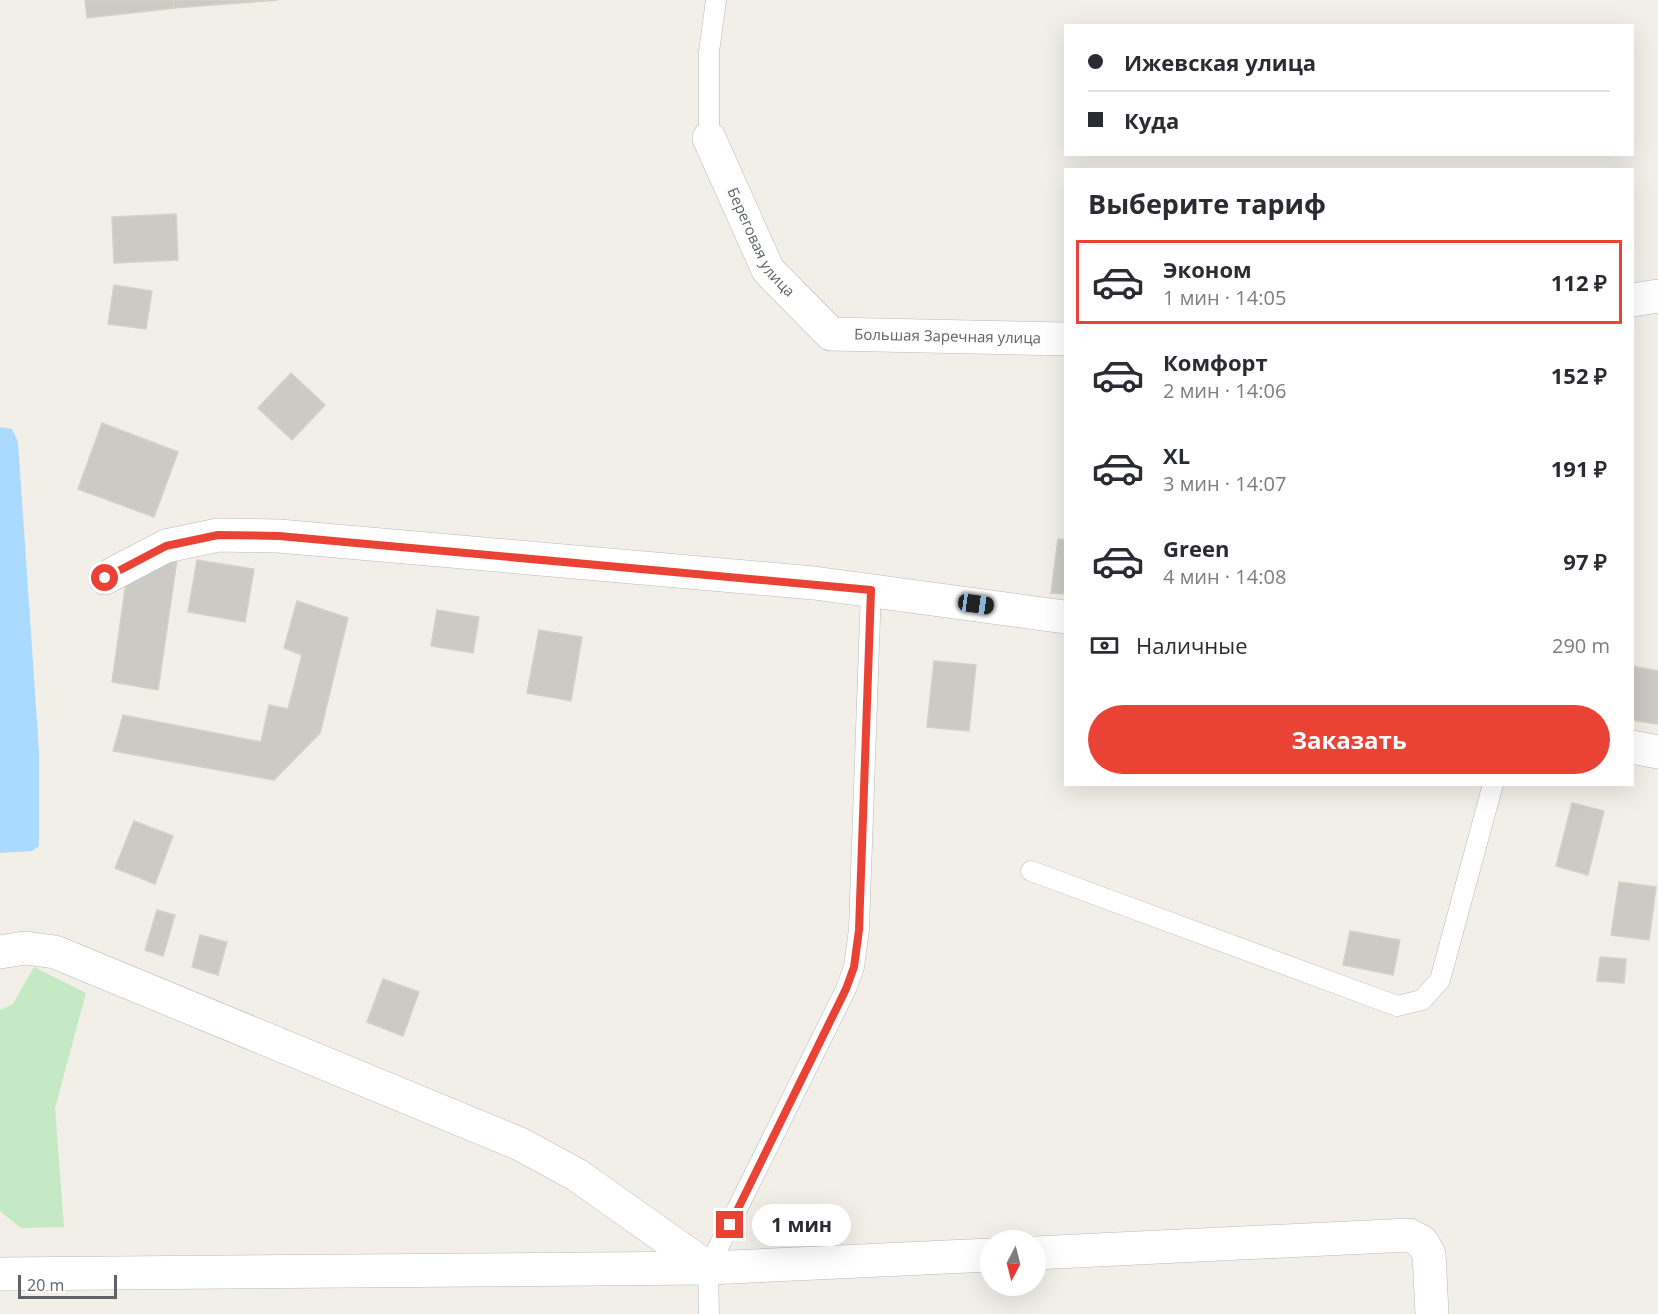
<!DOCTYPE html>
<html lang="ru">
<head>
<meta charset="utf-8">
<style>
  :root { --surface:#fff; --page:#f7f7f7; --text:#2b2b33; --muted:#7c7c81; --line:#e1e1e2; --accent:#ea4335 }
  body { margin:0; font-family:"Open Sans",sans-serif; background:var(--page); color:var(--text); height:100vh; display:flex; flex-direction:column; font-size:22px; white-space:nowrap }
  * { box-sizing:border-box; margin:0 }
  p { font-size:20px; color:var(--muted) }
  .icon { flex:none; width:33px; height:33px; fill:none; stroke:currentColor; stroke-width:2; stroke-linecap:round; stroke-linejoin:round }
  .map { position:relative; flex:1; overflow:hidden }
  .details { position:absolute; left:1064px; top:168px; width:570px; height:618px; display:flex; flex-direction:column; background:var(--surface); border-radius:0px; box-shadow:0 6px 24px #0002 }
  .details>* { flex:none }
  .banner { position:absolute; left:1064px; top:24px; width:570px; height:132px; border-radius:0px; box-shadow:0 6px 24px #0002; display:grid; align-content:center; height:132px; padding:0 24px; background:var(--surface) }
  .needle { width:39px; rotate:187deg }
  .tools { position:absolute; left:980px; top:1230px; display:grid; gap:12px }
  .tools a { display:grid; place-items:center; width:66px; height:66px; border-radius:50%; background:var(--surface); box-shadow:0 6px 24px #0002; font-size:30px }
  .scale { position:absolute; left:18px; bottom:15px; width:99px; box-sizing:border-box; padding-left:6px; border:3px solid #5f6368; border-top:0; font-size:16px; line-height:21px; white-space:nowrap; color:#5f6368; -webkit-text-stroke:4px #fff; paint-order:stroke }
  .end { position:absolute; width:27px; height:27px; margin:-14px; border:8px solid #ea4335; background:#fff; box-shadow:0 0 0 3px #fff }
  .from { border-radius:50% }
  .bubble { position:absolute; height:42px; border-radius:21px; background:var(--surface); box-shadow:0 6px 24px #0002; font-size:20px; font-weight:700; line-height:42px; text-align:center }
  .car { position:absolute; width:18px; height:36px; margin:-18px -9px; border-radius:8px; box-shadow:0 0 4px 2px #0007; background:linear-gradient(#222 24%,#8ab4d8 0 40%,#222 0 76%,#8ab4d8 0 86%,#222 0) }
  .banner b { display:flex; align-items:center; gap:21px; height:57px; font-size:22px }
  .banner b+b { border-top:2px solid var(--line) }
  .banner i { width:15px; height:15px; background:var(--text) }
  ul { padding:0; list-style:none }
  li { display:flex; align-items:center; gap:18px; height:84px; margin:0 12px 9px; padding:0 12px; border:3px solid transparent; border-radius:0px }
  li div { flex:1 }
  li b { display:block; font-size:22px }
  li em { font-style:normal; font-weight:700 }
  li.on { border-color:var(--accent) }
  li>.icon { width:54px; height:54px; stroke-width:1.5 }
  h2 { padding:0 24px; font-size:27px; line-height:72px }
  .pay { display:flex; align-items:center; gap:15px; height:66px; padding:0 24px; font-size:22px }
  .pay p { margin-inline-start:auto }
  .cta { display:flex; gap:12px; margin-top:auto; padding:12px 24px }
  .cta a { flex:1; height:69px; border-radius:36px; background:var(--accent); color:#fff; font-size:24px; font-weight:700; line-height:69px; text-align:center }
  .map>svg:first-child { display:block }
  .green { fill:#c5e8c5 }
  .water { fill:#aadaff }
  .building { fill:#cccac5; stroke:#d6d1c6; stroke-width:1.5 }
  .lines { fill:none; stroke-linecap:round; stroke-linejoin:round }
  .service-casing { stroke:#b5b8bc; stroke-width:21 }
  .minor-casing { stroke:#b5b8bc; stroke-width:34 }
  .service { stroke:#fff; stroke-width:20 }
  .minor { stroke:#fff; stroke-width:33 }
  .route { stroke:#ea4335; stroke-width:8 }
  .labels { text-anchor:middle; stroke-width:5; stroke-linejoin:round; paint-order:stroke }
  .street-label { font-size:15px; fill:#5f6368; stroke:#fff }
</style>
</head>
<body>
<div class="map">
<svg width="1658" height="1314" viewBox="0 0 1658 1314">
  <rect width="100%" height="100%" fill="#f1efe8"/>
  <path class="green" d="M 34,967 L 86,993 L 55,1108 L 64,1227 L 21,1228 L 0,1211 L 0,1010 L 13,1004 Z"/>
  <path class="water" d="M 0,427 L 12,429 L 18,442 L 39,751 L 39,846 L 32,851 L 0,853 Z"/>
  <g class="building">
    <path d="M 85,0 L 173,0 L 174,8 L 87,18 Z"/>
    <path d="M 173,0 L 278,0 L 174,8 Z"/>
    <path d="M 176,214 L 178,260 L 114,263 L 112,217 Z"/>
    <path d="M 114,285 L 152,291 L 146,329 L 108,324 Z"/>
    <path d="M 291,373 L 325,405 L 292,440 L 258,408 Z"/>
    <path d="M 102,423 L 178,452 L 154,517 L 78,489 Z"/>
    <path d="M 1058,539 L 1065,540 L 1065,594 L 1051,593 Z"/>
    <path d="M 177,560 L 158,690 L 112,682 L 127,575 Z"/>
    <path d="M 197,560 L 254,569 L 245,622 L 188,612 Z"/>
    <path d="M 297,601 L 348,618 L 320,733 L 274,780 L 113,751 L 123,715 L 261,742 L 269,705 L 288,709 L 302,655 L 284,648 Z"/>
    <path d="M 437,610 L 479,617 L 473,653 L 431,646 Z"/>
    <path d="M 539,630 L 582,637 L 571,701 L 527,693 Z"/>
    <path d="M 934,661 L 976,665 L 969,731 L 927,727 Z"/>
    <path d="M 1632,666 L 1658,671 L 1658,724 L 1632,720 Z"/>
    <path d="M 1572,803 L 1604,811 L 1588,875 L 1556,866 Z"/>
    <path d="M 134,821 L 173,836 L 155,884 L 115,868 Z"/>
    <path d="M 1619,882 L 1656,887 L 1649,940 L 1611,935 Z"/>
    <path d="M 157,910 L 175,915 L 163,956 L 145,950 Z"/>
    <path d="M 1350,931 L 1400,940 L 1393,975 L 1343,965 Z"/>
    <path d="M 200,935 L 227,942 L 218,975 L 192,967 Z"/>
    <path d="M 1600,957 L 1626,959 L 1624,983 L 1597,981 Z"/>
    <path d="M 383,979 L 419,992 L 403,1036 L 367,1022 Z"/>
  </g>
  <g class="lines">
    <defs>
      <g id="service">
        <path d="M 709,138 L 709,52 L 716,0"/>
        <path d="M 1031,871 L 1397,1006 L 1422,1000 L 1440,980 L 1493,784"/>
        <path d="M 709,1314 L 708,1268 L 846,989 L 854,967 L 859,929 L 871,589"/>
      </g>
      <g id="minor">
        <path id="s1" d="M 709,138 L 768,270 L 831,334 L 1065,339"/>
        <path d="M 1632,300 L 1658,296"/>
        <path d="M 105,578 L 166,546 L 218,535 L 279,536 L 814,583 L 1065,617"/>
        <path d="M 1632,747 L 1658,752"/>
        <path d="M 0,952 L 25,948 L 55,952 L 520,1144 L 577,1175 L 708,1268"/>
        <path d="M 1035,1253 L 1409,1235 L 1422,1242 L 1429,1254 L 1432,1314"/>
        <path d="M 0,1274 L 708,1268 L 990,1255"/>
      </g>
    </defs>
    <use href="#service" class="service-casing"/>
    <use href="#minor" class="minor-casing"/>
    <use href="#service" class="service"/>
    <use href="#minor" class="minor"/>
  </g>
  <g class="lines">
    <path class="route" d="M 105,578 L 166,546 L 218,535 L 279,536 L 871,590 L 859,930 L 854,967 L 846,989 L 730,1225"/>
  </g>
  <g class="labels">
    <g class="street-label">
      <text dy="5" stroke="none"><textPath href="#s1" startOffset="117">Береговая улица</textPath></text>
      <text dy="5" stroke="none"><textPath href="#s1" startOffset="351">Большая Заречная улица</textPath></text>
    </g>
  </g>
</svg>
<div class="tools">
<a><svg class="needle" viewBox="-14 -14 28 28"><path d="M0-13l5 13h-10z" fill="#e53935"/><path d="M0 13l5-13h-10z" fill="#7c7c81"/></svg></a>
</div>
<div class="scale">20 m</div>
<i class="end from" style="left:105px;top:578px"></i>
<i class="end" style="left:730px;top:1225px"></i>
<div class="bubble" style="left:752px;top:1204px;width:99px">1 мин</div>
<i class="car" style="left:976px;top:604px;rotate:98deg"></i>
<div class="banner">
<b><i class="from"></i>Ижевская улица</b>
<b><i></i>Куда</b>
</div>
<section class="details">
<h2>Выберите тариф</h2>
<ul>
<li class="on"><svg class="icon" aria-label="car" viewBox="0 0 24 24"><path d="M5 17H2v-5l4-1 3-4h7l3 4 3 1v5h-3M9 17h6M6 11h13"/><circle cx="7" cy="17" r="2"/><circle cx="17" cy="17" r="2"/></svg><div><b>Эконом</b><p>1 мин · 14:05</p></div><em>112 ₽</em></li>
<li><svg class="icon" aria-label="car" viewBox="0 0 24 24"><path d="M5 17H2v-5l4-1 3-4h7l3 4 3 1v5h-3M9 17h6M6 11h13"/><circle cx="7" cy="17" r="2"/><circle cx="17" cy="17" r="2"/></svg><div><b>Комфорт</b><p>2 мин · 14:06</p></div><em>152 ₽</em></li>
<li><svg class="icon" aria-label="car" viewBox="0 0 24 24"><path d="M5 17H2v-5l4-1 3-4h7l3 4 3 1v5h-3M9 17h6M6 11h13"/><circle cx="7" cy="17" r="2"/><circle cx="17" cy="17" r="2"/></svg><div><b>XL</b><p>3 мин · 14:07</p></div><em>191 ₽</em></li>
<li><svg class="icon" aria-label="car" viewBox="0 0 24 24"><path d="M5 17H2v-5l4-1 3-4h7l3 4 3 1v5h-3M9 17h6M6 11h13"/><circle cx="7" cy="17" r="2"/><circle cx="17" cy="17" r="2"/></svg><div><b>Green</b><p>4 мин · 14:08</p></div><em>97 ₽</em></li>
</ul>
<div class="pay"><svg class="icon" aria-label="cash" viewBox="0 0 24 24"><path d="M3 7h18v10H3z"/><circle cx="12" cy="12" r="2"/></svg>Наличные<p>290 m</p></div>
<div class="cta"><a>Заказать</a></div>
</section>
</div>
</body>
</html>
